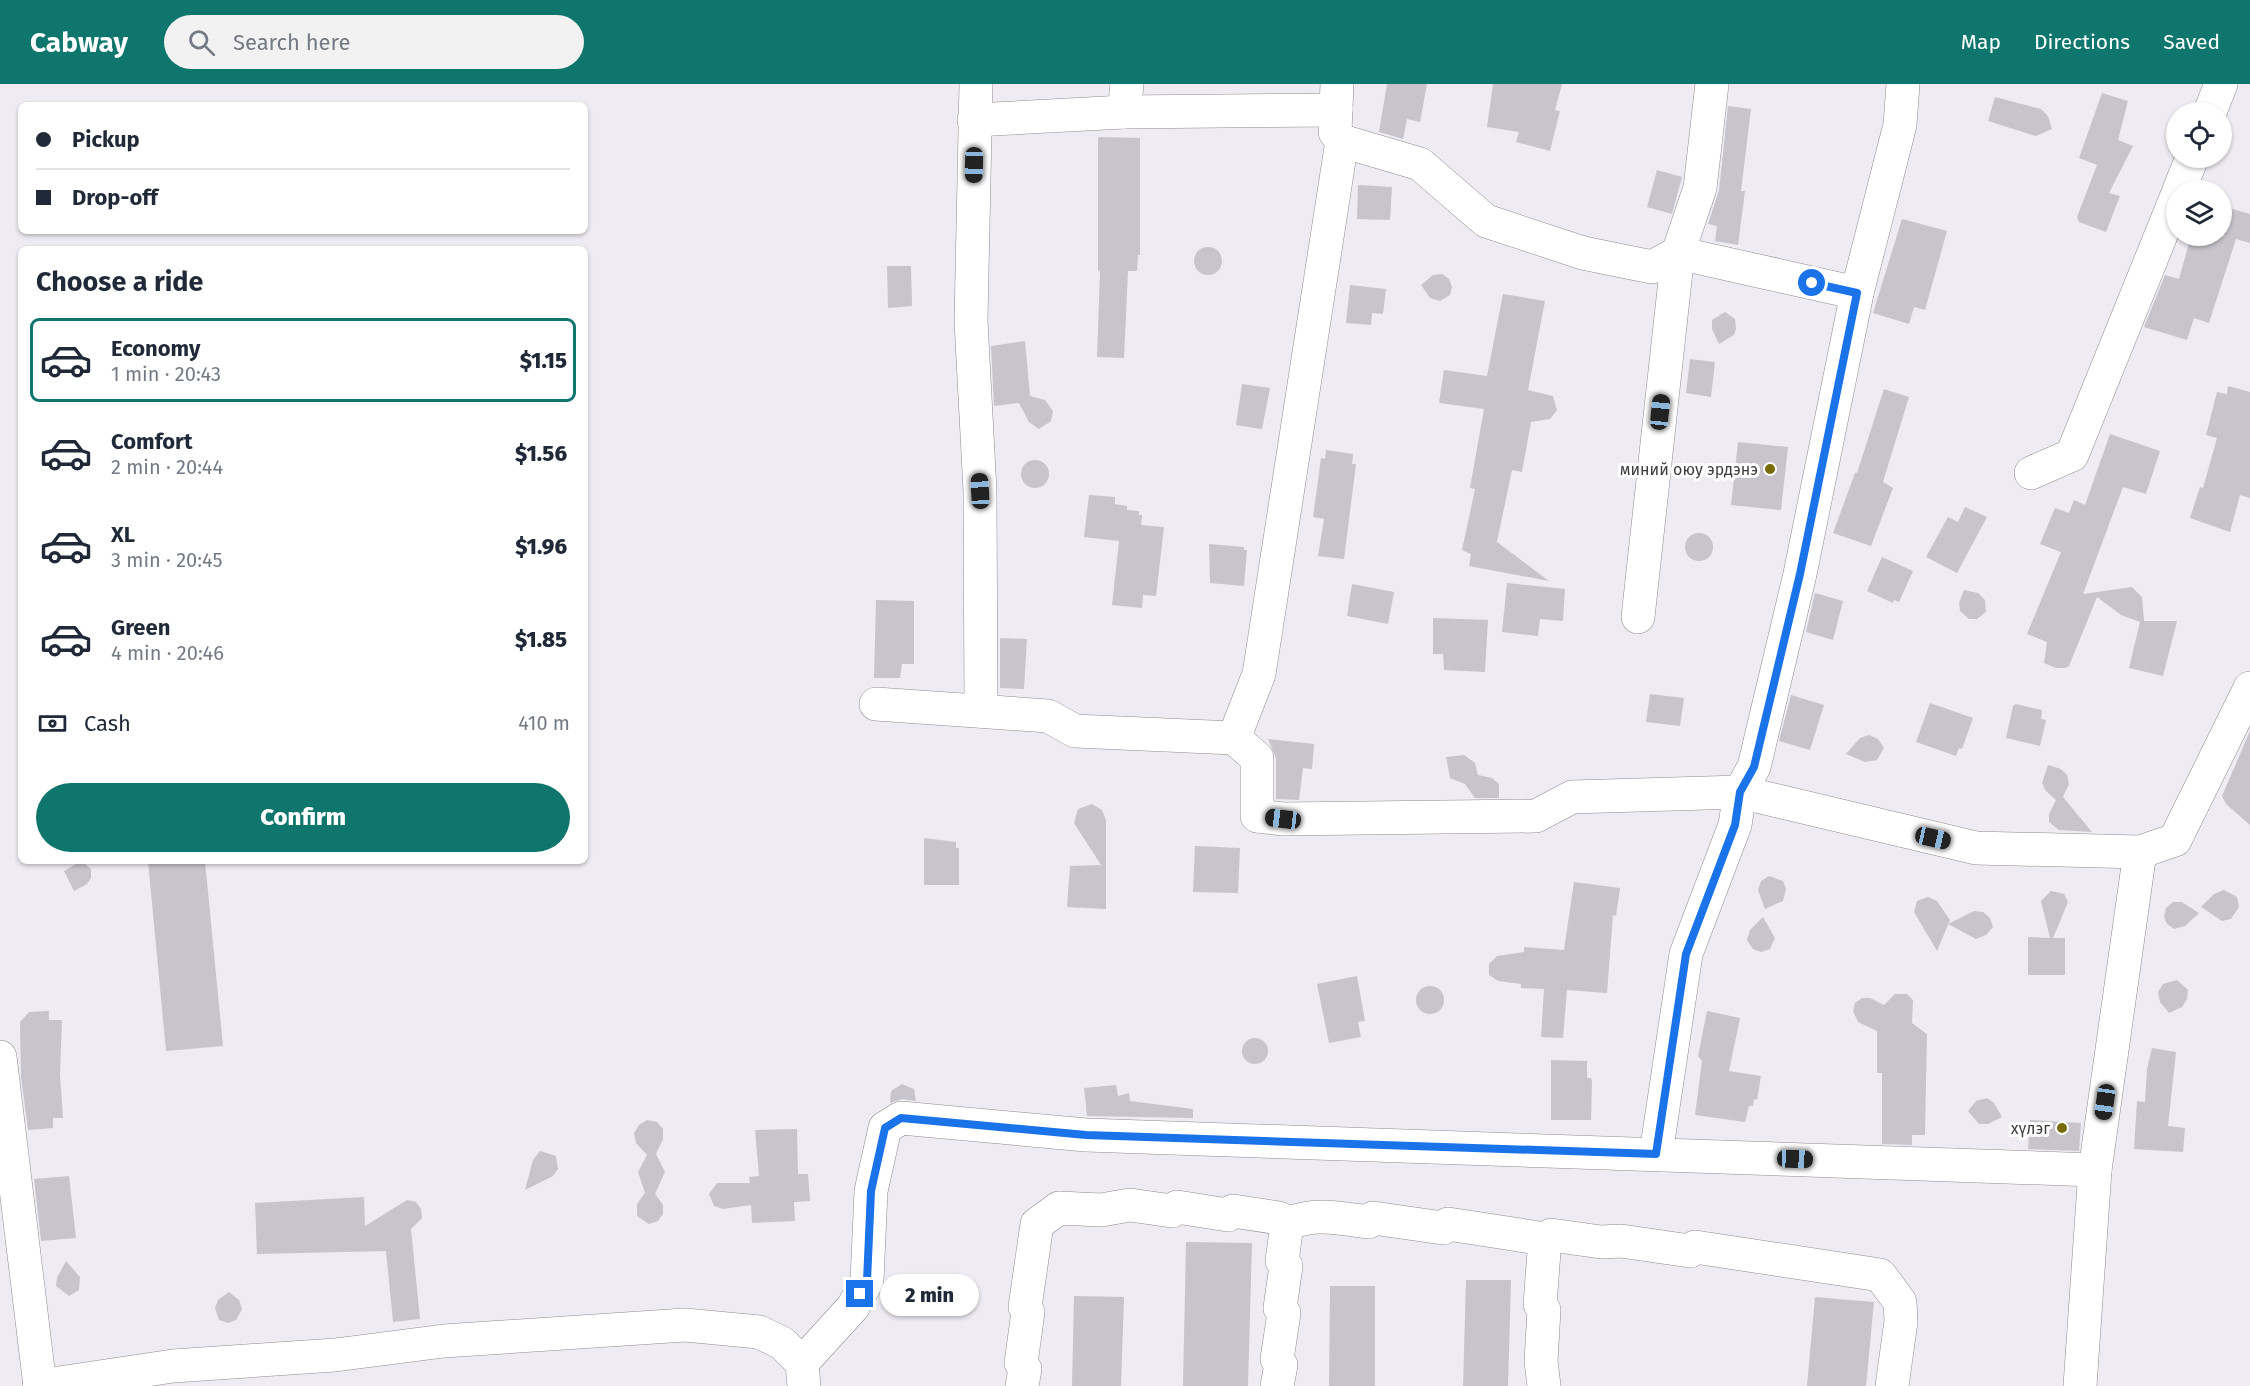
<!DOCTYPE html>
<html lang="en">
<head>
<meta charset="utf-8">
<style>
  :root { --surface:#fff; --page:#f2f2f3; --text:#1f2937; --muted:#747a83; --line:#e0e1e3; --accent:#0f766e }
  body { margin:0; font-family:"Fira Sans",sans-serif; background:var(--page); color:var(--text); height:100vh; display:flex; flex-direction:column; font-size:22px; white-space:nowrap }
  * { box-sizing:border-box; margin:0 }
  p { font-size:20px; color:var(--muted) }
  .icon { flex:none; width:33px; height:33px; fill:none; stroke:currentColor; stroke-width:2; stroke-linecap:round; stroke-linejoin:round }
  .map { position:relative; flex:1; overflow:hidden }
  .side { position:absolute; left:18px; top:162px; width:570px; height:618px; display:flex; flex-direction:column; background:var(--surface); border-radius:9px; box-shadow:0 2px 4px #0004 }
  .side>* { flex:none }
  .guide { position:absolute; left:18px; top:18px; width:570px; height:132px; border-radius:9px; box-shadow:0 2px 4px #0004; display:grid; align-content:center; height:132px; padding:0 18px; background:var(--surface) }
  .buttons { position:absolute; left:2166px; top:18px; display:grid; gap:12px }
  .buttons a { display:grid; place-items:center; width:66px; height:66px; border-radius:50%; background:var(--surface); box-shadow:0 2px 4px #0004; font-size:30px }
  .end { position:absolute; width:27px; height:27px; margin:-14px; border:8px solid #1a73e8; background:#fff; box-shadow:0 0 0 3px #fff }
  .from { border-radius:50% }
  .bubble { position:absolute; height:42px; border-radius:21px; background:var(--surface); box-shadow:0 2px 4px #0004; font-size:20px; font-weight:800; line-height:42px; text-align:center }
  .car { position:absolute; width:18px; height:36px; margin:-18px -9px; border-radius:8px; box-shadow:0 0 4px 2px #0007; background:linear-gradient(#222 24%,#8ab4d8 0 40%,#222 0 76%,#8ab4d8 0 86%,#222 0) }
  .guide b { display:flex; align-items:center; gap:21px; height:57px; font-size:22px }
  .guide b+b { border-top:2px solid var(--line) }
  .guide i { width:15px; height:15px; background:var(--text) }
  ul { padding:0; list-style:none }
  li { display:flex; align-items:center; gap:18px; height:84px; margin:0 12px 9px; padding:0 6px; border:3px solid transparent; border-radius:9px }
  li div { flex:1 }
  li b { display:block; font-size:22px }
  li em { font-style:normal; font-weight:800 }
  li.current { border-color:var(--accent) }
  li>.icon { width:54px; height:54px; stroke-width:1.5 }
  h2 { padding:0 18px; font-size:27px; line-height:72px }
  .pay { display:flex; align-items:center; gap:15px; height:66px; padding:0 18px; font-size:22px }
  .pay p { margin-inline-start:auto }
  .cta { display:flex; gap:12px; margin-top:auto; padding:12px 18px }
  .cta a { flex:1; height:69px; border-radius:36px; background:var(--accent); color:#fff; font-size:24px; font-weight:800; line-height:69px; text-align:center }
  header { display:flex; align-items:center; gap:36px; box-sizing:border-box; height:84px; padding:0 30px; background:var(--accent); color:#fff }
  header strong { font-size:28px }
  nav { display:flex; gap:33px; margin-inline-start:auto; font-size:21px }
  .search { width:420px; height:54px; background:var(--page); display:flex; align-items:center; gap:15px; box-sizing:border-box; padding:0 21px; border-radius:33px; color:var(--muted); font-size:22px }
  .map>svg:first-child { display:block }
  .building { fill:#c8c4cb }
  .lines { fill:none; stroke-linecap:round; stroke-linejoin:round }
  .minor-casing { stroke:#8f8b92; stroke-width:34 }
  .minor { stroke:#fff; stroke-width:33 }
  .route { stroke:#1a73e8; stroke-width:8 }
  .poi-dot { fill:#776b05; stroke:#fff; stroke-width:2 }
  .labels { text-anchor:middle; stroke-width:6; stroke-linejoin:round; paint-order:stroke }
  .poi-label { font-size:16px; fill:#3e3c3f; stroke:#fff; text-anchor:end }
</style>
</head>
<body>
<header>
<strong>Cabway</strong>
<div class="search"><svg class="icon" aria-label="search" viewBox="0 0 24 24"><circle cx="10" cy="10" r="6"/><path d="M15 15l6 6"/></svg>Search here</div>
<nav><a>Map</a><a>Directions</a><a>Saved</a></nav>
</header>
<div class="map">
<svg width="2250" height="1302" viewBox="0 0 2250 1302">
  <rect width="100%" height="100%" fill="#efebf2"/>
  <g class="building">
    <path d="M 1387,0 L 1427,0 L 1420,38 L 1407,35 L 1403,55 L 1379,48 Z"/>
    <path d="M 1493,0 L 1562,0 L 1555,26 L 1560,27 L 1550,67 L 1516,58 L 1519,48 L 1487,43 Z"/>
    <path d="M 2102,9 L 2128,17 L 2118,56 L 2133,62 L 2109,109 L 2120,112 L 2106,148 L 2079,138 L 2077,133 L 2097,81 L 2079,74 Z"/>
    <path d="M 1995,13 L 2041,25 L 2048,32 L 2052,45 L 2036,52 L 1988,37 Z"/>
    <path d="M 1728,22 L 1751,25 L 1741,107 L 1745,107 L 1738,161 L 1715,157 L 1717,142 L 1708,140 L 1719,106 Z"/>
    <path d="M 1098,53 L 1140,54 L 1140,171 L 1138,171 L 1137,187 L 1128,187 L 1124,274 L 1097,273 L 1100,187 L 1098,186 Z"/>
    <path d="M 1657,86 L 1682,93 L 1672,130 L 1647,123 Z"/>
    <path d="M 1358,101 L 1392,103 L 1390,136 L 1357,135 Z"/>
    <path d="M 2222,122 L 2250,130 L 2250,159 L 2236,155 L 2209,239 L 2194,234 L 2187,256 L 2144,243 L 2165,191 L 2179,195 L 2191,152 L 2226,152 L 2222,150 Z"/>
    <path d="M 1902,135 L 1947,147 L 1925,226 L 1914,223 L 1909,240 L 1873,229 Z"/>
    <circle cx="1208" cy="177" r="14"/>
    <path d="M 887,182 L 911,182 L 912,222 L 888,224 Z"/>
    <path d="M 1442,190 L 1449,195 L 1452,203 L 1450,211 L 1440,217 L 1430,214 L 1421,201 L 1433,191 Z"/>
    <path d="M 1350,201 L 1386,205 L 1383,230 L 1372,229 L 1371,241 L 1346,239 Z"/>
    <path d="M 1503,210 L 1545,217 L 1528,306 L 1553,312 L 1557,326 L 1550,335 L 1531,338 L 1522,388 L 1512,386 L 1497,458 L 1549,497 L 1469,482 L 1471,470 L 1462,466 L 1475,405 L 1470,404 L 1484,325 L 1439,319 L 1444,286 L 1487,292 Z"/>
    <path d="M 1725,228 L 1735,235 L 1736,245 L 1734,251 L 1719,260 L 1712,245 L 1712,236 Z"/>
    <path d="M 1025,257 L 1030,312 L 1045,316 L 1053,327 L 1051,337 L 1039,345 L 1029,338 L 1019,319 L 994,322 L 991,262 Z"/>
    <path d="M 1690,275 L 1715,278 L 1711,313 L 1686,309 Z"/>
    <path d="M 1242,300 L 1270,304 L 1262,345 L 1236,341 Z"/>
    <path d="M 2228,302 L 2250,308 L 2250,414 L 2240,411 L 2230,448 L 2190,434 L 2200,403 L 2203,404 L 2217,354 L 2206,351 L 2217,308 L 2227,310 Z"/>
    <path d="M 1884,305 L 1909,313 L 1883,398 L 1893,404 L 1871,462 L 1833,449 L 1855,389 L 1857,389 Z"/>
    <path d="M 2110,350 L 2160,367 L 2146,410 L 2123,403 L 2083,510 L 2132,503 L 2142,513 L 2144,537 L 2177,537 L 2163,592 L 2129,584 L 2140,538 L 2121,531 L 2097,513 L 2069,582 L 2065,584 L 2056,584 L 2044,579 L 2047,558 L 2027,550 L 2061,468 L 2040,460 L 2055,424 L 2069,429 L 2074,416 L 2085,421 Z"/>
    <path d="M 1738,358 L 1788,363 L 1781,426 L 1731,421 Z"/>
    <path d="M 1326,366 L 1353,370 L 1352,380 L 1356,380 L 1344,475 L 1318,472 L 1324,435 L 1313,433 L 1321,374 L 1325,375 Z"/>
    <circle cx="1035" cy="390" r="14"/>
    <path d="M 1089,411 L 1115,413 L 1115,420 L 1127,422 L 1127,426 L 1139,427 L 1139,431 L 1142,431 L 1141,441 L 1164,443 L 1156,512 L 1143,511 L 1142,524 L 1112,521 L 1119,457 L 1084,453 Z"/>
    <path d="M 1965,423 L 1987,433 L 1957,489 L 1926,473 L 1948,433 L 1958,438 Z"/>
    <circle cx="1699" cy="463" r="14"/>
    <path d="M 1209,460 L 1244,463 L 1244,466 L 1247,466 L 1244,502 L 1210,499 Z"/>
    <path d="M 1882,473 L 1913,487 L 1899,518 L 1894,516 L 1893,519 L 1867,507 Z"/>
    <path d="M 1507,499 L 1565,505 L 1563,537 L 1540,535 L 1538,552 L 1502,548 Z"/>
    <path d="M 1352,500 L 1394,508 L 1388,540 L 1347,532 Z"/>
    <path d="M 1964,506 L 1978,509 L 1985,516 L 1986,528 L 1977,535 L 1969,535 L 1960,527 L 1959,519 Z"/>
    <path d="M 1815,509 L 1843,517 L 1833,556 L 1806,548 Z"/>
    <path d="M 876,516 L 914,517 L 914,580 L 902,580 L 900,594 L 874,594 Z"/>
    <path d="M 1433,534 L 1488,536 L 1485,588 L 1444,586 L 1443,570 L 1433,570 Z"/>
    <path d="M 1000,554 L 1027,555 L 1024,605 L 1000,604 Z"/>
    <path d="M 1650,610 L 1684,614 L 1680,642 L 1646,638 Z"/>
    <path d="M 1791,611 L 1824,621 L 1810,666 L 1779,657 Z"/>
    <path d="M 1930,619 L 1973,634 L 1962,665 L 1959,664 L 1956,672 L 1916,658 Z"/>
    <path d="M 2016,620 L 2042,626 L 2041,635 L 2046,636 L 2040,662 L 2006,654 L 2013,622 Z"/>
    <path d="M 2250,647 L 2250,741 L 2226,720 L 2222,712 Z"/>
    <path d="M 1869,651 L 1878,655 L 1884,664 L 1877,676 L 1865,678 L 1846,670 L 1860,654 Z"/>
    <path d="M 1268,655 L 1314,660 L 1312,685 L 1303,684 L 1299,716 L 1276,715 L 1276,674 Z"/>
    <path d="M 1464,671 L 1475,679 L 1478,691 L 1492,694 L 1499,700 L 1499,714 L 1475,714 L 1465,700 L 1450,694 L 1446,673 Z"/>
    <path d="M 2048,681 L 2061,685 L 2067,691 L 2069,700 L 2063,713 L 2092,748 L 2059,746 L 2049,738 L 2049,730 L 2056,716 L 2045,706 L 2042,699 Z"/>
    <path d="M 1092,720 L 1102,726 L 1106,736 L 1106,825 L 1067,823 L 1070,782 L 1101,781 L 1074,739 L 1078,725 Z"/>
    <path d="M 924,754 L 956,758 L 956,764 L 959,764 L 959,801 L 924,801 Z"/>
    <path d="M 1195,762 L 1240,764 L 1238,809 L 1193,808 Z"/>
    <path d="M 81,777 L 91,785 L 91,794 L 87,800 L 74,807 L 64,787 Z"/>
    <path d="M 148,777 L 205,777 L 223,962 L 166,967 Z"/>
    <path d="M 1769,792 L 1783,797 L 1786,805 L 1783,817 L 1765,825 L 1758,806 L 1761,797 Z"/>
    <path d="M 1574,798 L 1620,804 L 1616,832 L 1613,831 L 1607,909 L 1567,906 L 1563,954 L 1541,953 L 1544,905 L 1521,904 L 1521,900 L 1498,897 L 1489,891 L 1489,880 L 1497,872 L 1524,868 L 1524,863 L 1564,866 Z"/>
    <path d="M 2224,806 L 2237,813 L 2239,823 L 2231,835 L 2222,837 L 2201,823 L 2214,810 Z"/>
    <path d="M 2051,807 L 2064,810 L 2068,818 L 2053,854 L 2065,854 L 2065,891 L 2028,891 L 2028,853 L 2050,854 L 2041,817 Z"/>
    <path d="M 1928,813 L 1937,817 L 1950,836 L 1937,867 L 1914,828 L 1917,817 Z"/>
    <path d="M 2173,818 L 2182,818 L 2199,829 L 2185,842 L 2174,845 L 2167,840 L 2164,833 L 2166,824 Z"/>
    <path d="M 1974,827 L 1983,828 L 1990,834 L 1993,843 L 1986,851 L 1976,855 L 1948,840 Z"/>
    <path d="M 1763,833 L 1775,854 L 1770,865 L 1761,868 L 1753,865 L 1747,856 L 1750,846 Z"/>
    <path d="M 1357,892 L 1365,937 L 1358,938 L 1361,953 L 1329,959 L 1317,900 Z"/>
    <path d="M 2177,896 L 2188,906 L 2187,915 L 2182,923 L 2169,929 L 2160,918 L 2158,908 L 2163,900 Z"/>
    <circle cx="1430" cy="916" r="14"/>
    <path d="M 1895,910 L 1907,910 L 1913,916 L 1912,939 L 1927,950 L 1925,1051 L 1912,1051 L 1912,1061 L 1882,1060 L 1882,989 L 1877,989 L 1877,947 L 1858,938 L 1853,927 L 1855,919 L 1862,914 L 1870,914 L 1884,921 Z"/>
    <path d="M 49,927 L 49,936 L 62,936 L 60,990 L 63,1034 L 53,1034 L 53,1044 L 28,1046 L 21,993 L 20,938 L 29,928 Z"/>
    <path d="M 1707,927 L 1740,934 L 1729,987 L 1761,992 L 1757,1016 L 1754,1015 L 1753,1022 L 1749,1022 L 1745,1038 L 1695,1031 L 1702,977 L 1698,972 Z"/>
    <circle cx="1255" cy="967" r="13"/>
    <path d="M 2152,964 L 2176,968 L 2168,1042 L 2185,1044 L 2183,1068 L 2134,1065 L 2137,1017 L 2145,1018 L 2147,985 Z"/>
    <path d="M 1551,976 L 1587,977 L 1587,994 L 1591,994 L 1592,998 L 1591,1036 L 1551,1036 Z"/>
    <path d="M 902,1000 L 914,1005 L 916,1017 L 902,1015 L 890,1019 L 891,1007 Z"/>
    <path d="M 1116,1001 L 1118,1012 L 1129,1009 L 1130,1017 L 1193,1025 L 1193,1034 L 1087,1032 L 1084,1004 Z"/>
    <path d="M 1987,1014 L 1994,1019 L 2002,1033 L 1988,1040 L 1979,1040 L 1968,1027 L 1976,1017 Z"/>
    <path d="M 647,1036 L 657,1038 L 663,1045 L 663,1055 L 656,1070 L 665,1088 L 655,1110 L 663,1121 L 663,1130 L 658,1137 L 649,1140 L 637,1132 L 637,1120 L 645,1109 L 638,1088 L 647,1071 L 636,1059 L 634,1049 L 639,1041 Z"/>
    <path d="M 2030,1036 L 2081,1039 L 2079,1067 L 2028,1065 Z"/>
    <path d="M 797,1045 L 798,1090 L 808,1090 L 810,1117 L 794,1118 L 795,1137 L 752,1139 L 751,1121 L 723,1125 L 714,1122 L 709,1110 L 717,1099 L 750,1099 L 749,1093 L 759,1092 L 755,1046 Z"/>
    <path d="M 540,1067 L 556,1072 L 558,1085 L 553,1092 L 525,1106 L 533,1076 Z"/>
    <path d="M 69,1092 L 76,1154 L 41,1157 L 34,1095 Z"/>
    <path d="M 364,1113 L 365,1142 L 407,1116 L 416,1118 L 421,1125 L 422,1134 L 411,1145 L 420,1235 L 393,1238 L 386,1167 L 257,1170 L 255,1119 Z"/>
    <path d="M 1186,1158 L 1252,1159 L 1248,1302 L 1183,1302 Z"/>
    <path d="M 66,1177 L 80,1193 L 79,1206 L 69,1212 L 56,1202 L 57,1194 Z"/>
    <path d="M 1466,1196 L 1511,1196 L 1508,1302 L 1463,1302 Z"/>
    <path d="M 1330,1202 L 1375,1202 L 1375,1302 L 1329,1302 Z"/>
    <path d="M 229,1208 L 239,1216 L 242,1225 L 236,1236 L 228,1239 L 219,1236 L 215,1224 L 218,1216 Z"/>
    <path d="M 1074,1212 L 1124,1213 L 1121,1302 L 1072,1302 Z"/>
    <path d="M 1815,1213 L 1874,1218 L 1866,1302 L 1807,1302 Z"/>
  </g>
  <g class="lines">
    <defs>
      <g id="minor">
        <path d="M 976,0 L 971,237 L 980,407 L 981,627"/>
        <path d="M 1337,0 L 1335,48 L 1342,57 L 1259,590 L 1234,654 L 1257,674 L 1257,732 L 1283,735 L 1536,732 L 1572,713 L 1740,708 L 1976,764 L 2140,768"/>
        <path d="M 1124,28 L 1127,0"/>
        <path d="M 2210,28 L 2221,0"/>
        <path d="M 974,36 L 1124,28 L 1336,26"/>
        <path d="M 1342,57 L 1420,80 L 1486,137 L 1583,169 L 1652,183 L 1678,169 L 1857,209"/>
        <path d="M 2179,106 L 2192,74"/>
        <path d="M 2031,389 L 2072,371 L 2176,114"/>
        <path d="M 1638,533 L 1678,169 L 1700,104 L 1712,0"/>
        <path d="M 876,620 L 1048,632 L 1075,647 L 1234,654"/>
        <path d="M 0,973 L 40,1302"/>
        <path d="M 1656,1070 L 1686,870 L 1735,741 L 1740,708 L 1754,683 L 1800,490 L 1857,209 L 1900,41 L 1903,0"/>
        <path d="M 1287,1140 C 1314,1128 1340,1134 1368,1138 L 1373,1134 L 1443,1144 L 1448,1140 L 1545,1155 L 1551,1151 L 1601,1158 L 1621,1157 L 1690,1167 L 1695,1163 L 1880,1191 L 1900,1218 L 1901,1237 L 1892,1302"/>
        <path d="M 802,1279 L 853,1223 L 867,1197 L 871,1107 L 885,1044 L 901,1034 L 1086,1051 L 2095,1086"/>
        <path d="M 39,1302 L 173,1282 L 335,1271 L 444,1257 L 685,1241 L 759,1248 L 782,1259 L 802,1279 L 804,1302"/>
        <path d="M 1022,1302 L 1025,1285 L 1021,1279 L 1028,1228 L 1025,1223 L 1037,1140 L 1059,1124 L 1101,1126 L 1130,1121 L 1172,1127 L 1177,1123 L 1228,1131 L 1233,1127 L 1279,1134 L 1287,1140"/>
        <path d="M 1277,1302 L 1281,1281 L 1277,1275 L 1284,1229 L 1280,1224 L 1286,1182 L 1282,1177 L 1287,1140"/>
        <path d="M 1544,1302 L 1541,1277 L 1544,1226 L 1540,1220 L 1545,1155"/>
        <path d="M 2080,1302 L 2095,1086 L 2140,768 L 2175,756 L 2250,604"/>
      </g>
    </defs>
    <use href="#minor" class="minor-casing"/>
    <use href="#minor" class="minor"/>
  </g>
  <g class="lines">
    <path class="route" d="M 860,1210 L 867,1197 L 871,1107 L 885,1044 L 901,1034 L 1086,1051 L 1656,1070 L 1686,870 L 1735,741 L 1740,708 L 1754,683 L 1800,490 L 1857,209 L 1812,199"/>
  </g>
  <g class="poi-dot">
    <circle cx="1770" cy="385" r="6"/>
    <circle cx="2062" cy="1044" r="6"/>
  </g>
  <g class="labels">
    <g class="poi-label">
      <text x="1758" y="391">миний оюу эрдэнэ</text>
      <text x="2050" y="1050">хүлэг</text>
    </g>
  </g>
</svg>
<div class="buttons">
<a><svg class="icon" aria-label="locate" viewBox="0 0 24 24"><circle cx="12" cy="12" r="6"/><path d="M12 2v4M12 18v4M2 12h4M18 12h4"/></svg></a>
<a><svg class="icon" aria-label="layers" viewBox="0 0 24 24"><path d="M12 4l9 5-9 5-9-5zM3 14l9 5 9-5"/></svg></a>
</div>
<i class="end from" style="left:1812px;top:199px"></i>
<i class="end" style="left:860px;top:1210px"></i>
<div class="bubble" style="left:880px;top:1190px;width:99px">2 min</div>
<i class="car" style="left:974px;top:81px;rotate:181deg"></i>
<i class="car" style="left:1660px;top:328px;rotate:6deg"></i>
<i class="car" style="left:980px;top:407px;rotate:357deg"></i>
<i class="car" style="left:1283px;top:735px;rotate:277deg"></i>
<i class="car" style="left:1933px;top:754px;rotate:103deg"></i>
<i class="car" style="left:2105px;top:1018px;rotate:188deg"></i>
<i class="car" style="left:1795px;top:1075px;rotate:92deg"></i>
<div class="guide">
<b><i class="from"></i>Pickup</b>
<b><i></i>Drop-off</b>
</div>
<section class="side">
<h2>Choose a ride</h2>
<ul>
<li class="current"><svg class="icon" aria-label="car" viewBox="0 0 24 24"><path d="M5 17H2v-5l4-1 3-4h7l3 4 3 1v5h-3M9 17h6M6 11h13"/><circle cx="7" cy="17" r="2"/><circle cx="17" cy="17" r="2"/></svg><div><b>Economy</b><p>1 min · 20:43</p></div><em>$1.15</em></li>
<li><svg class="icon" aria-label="car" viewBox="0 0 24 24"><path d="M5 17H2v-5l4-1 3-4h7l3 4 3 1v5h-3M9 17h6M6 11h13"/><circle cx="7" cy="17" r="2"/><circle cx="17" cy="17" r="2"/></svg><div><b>Comfort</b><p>2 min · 20:44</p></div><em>$1.56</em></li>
<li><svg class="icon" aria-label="car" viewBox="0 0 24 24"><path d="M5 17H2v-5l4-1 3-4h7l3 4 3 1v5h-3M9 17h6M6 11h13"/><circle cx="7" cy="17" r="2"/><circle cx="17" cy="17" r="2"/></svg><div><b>XL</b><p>3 min · 20:45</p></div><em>$1.96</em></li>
<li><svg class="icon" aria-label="car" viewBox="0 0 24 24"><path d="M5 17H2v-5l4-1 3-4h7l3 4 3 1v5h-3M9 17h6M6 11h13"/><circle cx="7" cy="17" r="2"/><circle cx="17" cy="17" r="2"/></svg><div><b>Green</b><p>4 min · 20:46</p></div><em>$1.85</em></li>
</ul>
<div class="pay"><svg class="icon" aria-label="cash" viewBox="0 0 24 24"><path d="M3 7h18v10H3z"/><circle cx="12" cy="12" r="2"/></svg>Cash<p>410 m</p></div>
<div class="cta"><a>Confirm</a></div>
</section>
</div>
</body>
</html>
